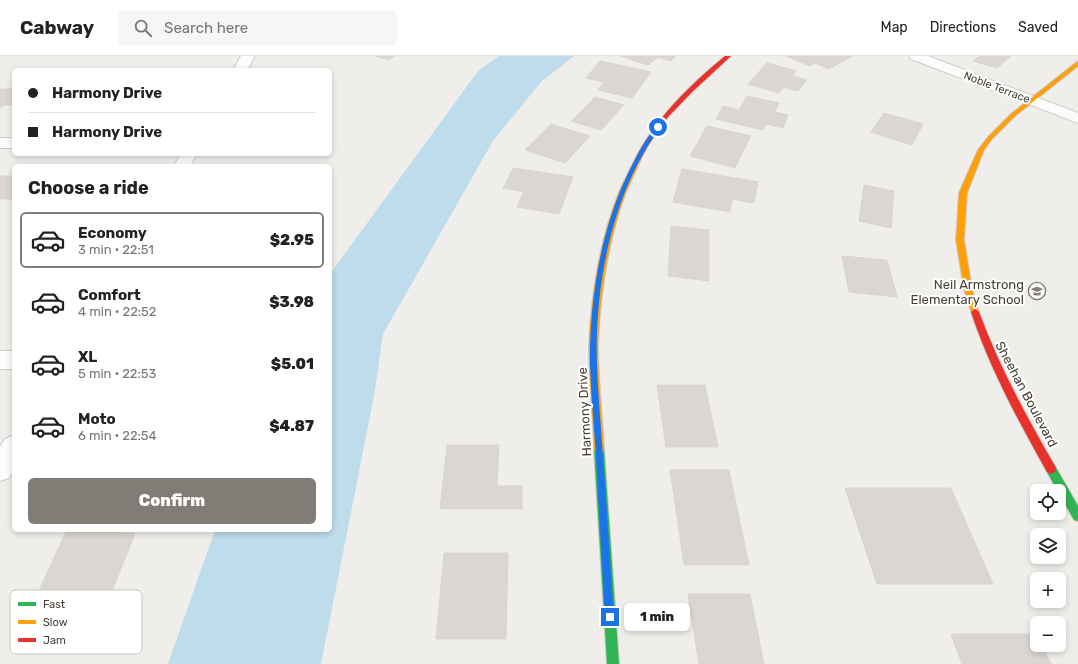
<!DOCTYPE html>
<html lang="en">
<head>
<meta charset="utf-8">
<style>
  :root { --surface:#fff; --page:#f6f6f6; --text:#222; --muted:#767676; --line:#e0e0e0; --accent:#827c76 }
  body { margin:0; font-family:Rubik,sans-serif; background:var(--page); color:var(--text); height:100vh; display:flex; flex-direction:column; font-size:15px; white-space:nowrap }
  * { box-sizing:border-box; margin:0 }
  p { font-size:13px; color:var(--muted) }
  .icon { flex:none; width:22px; height:22px; fill:none; stroke:currentColor; stroke-width:2; stroke-linecap:round; stroke-linejoin:round }
  .map { position:relative; flex:1; overflow:hidden }
  .side { position:absolute; left:12px; top:108px; width:320px; height:368px; display:flex; flex-direction:column; background:var(--surface); border-radius:6px; box-shadow:0 2px 6px #0003 }
  .side>* { flex:none }
  .guide { position:absolute; left:12px; top:12px; width:320px; height:88px; border-radius:6px; box-shadow:0 2px 6px #0003; display:grid; align-content:center; height:88px; padding:0 16px; background:var(--surface) }
  .fabs { position:absolute; left:1030px; top:428px; display:grid; gap:8px }
  .fabs a { display:grid; place-items:center; width:36px; height:36px; border-radius:6px; background:var(--surface); box-shadow:0 2px 6px #0003; font-size:20px }
  .end { position:absolute; width:18px; height:18px; margin:-9px; border:5px solid #1a73e8; background:#fff; box-shadow:0 0 0 2px #fff }
  .from { border-radius:50% }
  .bubble { position:absolute; height:28px; border-radius:6px; background:var(--surface); box-shadow:0 2px 6px #0003; font-size:13px; font-weight:800; line-height:28px; text-align:center }
  .guide b { display:flex; align-items:center; gap:14px; height:38px; font-size:15px }
  .guide b+b { border-top:1px solid var(--line) }
  .guide i { width:10px; height:10px; background:var(--text) }
  ul { padding:0; list-style:none }
  li { display:flex; align-items:center; gap:12px; height:56px; margin:0 8px 6px; padding:0 8px; border:2px solid transparent; border-radius:6px }
  li div { flex:1 }
  li b { display:block; font-size:15px }
  li em { font-style:normal; font-weight:800 }
  li.current { border-color:var(--accent) }
  li>.icon { width:36px; height:36px; stroke-width:1.5 }
  h2 { padding:0 16px; font-size:18px; line-height:48px }
  .action { display:flex; gap:8px; margin-top:auto; padding:8px 16px }
  .action a { flex:1; height:46px; border-radius:6px; background:var(--accent); color:#fff; font-size:16px; font-weight:800; line-height:46px; text-align:center }
  header { display:flex; align-items:center; gap:24px; box-sizing:border-box; height:56px; padding:0 20px; background:var(--surface); border-bottom:1px solid var(--line) }
  header strong { font-size:19px }
  nav { display:flex; gap:22px; margin-inline-start:auto; font-size:14px }
  .search { width:280px; height:36px; background:var(--page); display:flex; align-items:center; gap:10px; box-sizing:border-box; padding:0 14px; border-radius:6px; color:var(--muted); font-size:15px }
  .map>svg:first-child { display:block }
  .water { fill:#bedceb }
  .building { fill:#dad7d3; stroke:#d8d5d1 }
  .lines { fill:none; stroke-linecap:round; stroke-linejoin:round }
  .street-casing { stroke:#ceccc8; stroke-width:2 }
  .fast-casing { stroke:#cecac2; stroke-width:2 }
  .slow-casing { stroke:#cecac2; stroke-width:2 }
  .jam-casing { stroke:#cecac2; stroke-width:2 }
  .street { fill:#fdfcfc; fill-rule:evenodd }
  .fast { fill:#30b455; fill-rule:evenodd }
  .slow { fill:#ff9f0a; fill-rule:evenodd }
  .jam { fill:#e5322d; fill-rule:evenodd }
  .route { fill:#1a73e8 }
  .labels { text-anchor:middle; stroke-width:4; stroke-linejoin:round; paint-order:stroke }
  .far-street-label { font-size:11px; fill:#463f37; stroke:#fff }
  .poi-label { font-size:13px; fill:#463f37; stroke:#fff; text-anchor:end }
  .street-label { font-size:13px; fill:#463f37; stroke:#fff }
  .key { fill:#fff; stroke:#c8c5c3; stroke-width:1 }
  .key-label { font-size:11px; fill:#463f37 }
</style>
</head>
<body>
<header>
<strong>Cabway</strong>
<div class="search"><svg class="icon" aria-label="search" viewBox="0 0 24 24"><circle cx="10" cy="10" r="6"/><path d="M15 15l6 6"/></svg>Search here</div>
<nav><a>Map</a><a>Directions</a><a>Saved</a></nav>
</header>
<div class="map">
<svg width="1078" height="608" viewBox="0 0 1078 608">
  <rect width="100%" height="100%" fill="#f0eeeb"/>
  <path class="water" d="M 499,0 L 574,0 L 541,26 L 493,85 L 383,278 L 374,340 L 321,608 L 168,608 L 215,474 L 330,474 L 330,218 L 478,15 Z"/>
  <g class="building">
    <path d="M 375,0 L 395,0 L 389,4 Z"/>
    <path d="M 620,0 L 676,0 L 671,5 L 658,1 L 648,9 Z"/>
    <path d="M 786,0 L 852,0 L 829,13 L 815,7 L 810,10 Z"/>
    <path d="M 979,0 L 1011,0 L 997,12 L 973,5 Z"/>
    <path d="M 600,5 L 651,16 L 632,42 L 598,34 L 604,26 L 586,22 Z"/>
    <path d="M 767,7 L 796,15 L 792,20 L 807,24 L 798,35 L 784,31 L 779,37 L 748,28 Z"/>
    <path d="M 0,33 L 14,33 L 14,49 L 4,49 L 0,52 Z"/>
    <path d="M 747,40 L 779,47 L 775,56 L 788,59 L 783,72 L 766,68 L 763,74 L 716,63 L 723,50 L 739,54 Z"/>
    <path d="M 595,41 L 624,49 L 601,74 L 571,65 Z"/>
    <path d="M 884,57 L 923,68 L 912,89 L 871,76 Z"/>
    <path d="M 551,68 L 590,80 L 565,107 L 525,94 Z"/>
    <path d="M 707,70 L 751,80 L 735,112 L 690,100 Z"/>
    <path d="M 513,112 L 573,121 L 559,158 L 517,151 L 524,136 L 503,132 Z"/>
    <path d="M 682,113 L 758,126 L 754,147 L 732,143 L 730,156 L 673,146 Z"/>
    <path d="M 14,118 L 14,143 L 0,143 L 0,120 L 13,120 Z"/>
    <path d="M 864,129 L 894,135 L 891,172 L 859,165 Z"/>
    <path d="M 671,170 L 709,174 L 709,225 L 668,220 Z"/>
    <path d="M 842,200 L 887,204 L 897,241 L 849,236 Z"/>
    <path d="M 657,329 L 705,329 L 718,391 L 666,391 Z"/>
    <path d="M 447,389 L 499,389 L 497,430 L 522,430 L 522,453 L 440,453 Z"/>
    <path d="M 670,414 L 729,414 L 749,509 L 684,509 Z"/>
    <path d="M 845,432 L 951,432 L 993,528 L 877,528 Z"/>
    <path d="M 67,474 L 120,474 L 119,477 L 135,477 L 110,540 L 36,541 Z"/>
    <path d="M 444,497 L 508,497 L 506,583 L 436,583 Z"/>
    <path d="M 688,538 L 750,538 L 764,608 L 699,608 Z"/>
    <path d="M 951,578 L 1037,578 L 1037,589 L 1042,589 L 1051,608 L 962,608 Z"/>
  </g>
  <g class="lines">
    <defs>
      <g id="street">
        <path d="M 241,0 L 255,0 L 247,14 L 233,14 Z"/>
        <path d="M 909,0 L 928,0 L 1078,57 L 1078,67 L 911,3 Z"/>
        <rect x="0" y="82" width="14" height="10"/>
        <path d="M 181,98 L 197,98 L 190,110 L 174,110 Z"/>
        <rect x="0" y="295" width="14" height="18"/>
        <path d="M 14,379 L 14,413 L 9,422 L 0,425 L 0,391 L 5,383 Z"/>
      </g>
      <g id="fast">
        <path d="M 599,389 L 603,390 L 604,393 L 619,608 L 607,608 L 594,393 L 595,390 Z"/>
        <path d="M 1051,408 L 1055,410 L 1078,450 L 1078,465 L 1074,464 L 1047,416 L 1046,413 L 1047,410 Z"/>
      </g>
      <g id="slow">
        <path d="M 1078,5 L 1078,10 L 1015,60 L 992,83 L 984,94 L 967,137 L 964,184 L 972,233 L 979,256 L 978,258 L 972,258 L 964,233 L 956,184 L 959,137 L 978,94 L 988,81 L 1011,58 Z"/>
        <path d="M 638,101 L 641,103 C 636,114 631,125 626,136 C 608,184 600,238 598,289 C 598,324 602,358 604,393 L 603,396 L 599,397 L 595,396 L 594,393 C 593,359 589,324 589,290 C 591,239 600,184 619,136 C 624,125 630,114 635,103 Z"/>
      </g>
      <g id="jam">
        <path d="M 725,0 L 731,0 L 692,36 L 668,61 L 649,88 L 640,104 L 636,104 L 635,103 C 657,61 689,30 725,0 Z"/>
        <path d="M 975,253 L 979,256 C 999,310 1026,360 1055,410 L 1056,413 L 1055,416 L 1051,418 L 1047,416 C 1018,364 990,313 971,256 Z"/>
      </g>
    </defs>
    <use href="#street" class="street-casing"/>
    <use href="#fast" class="fast-casing"/>
    <use href="#slow" class="slow-casing"/>
    <use href="#jam" class="jam-casing"/>
    <use href="#street" class="street"/>
    <use href="#fast" class="fast"/>
    <use href="#slow" class="slow"/>
    <use href="#jam" class="jam"/>
  </g>
  <path class="route" d="M 656,70 L 660,71 C 612,138 594,229 597,310 C 598,340 601,371 603,401 C 607,454 610,508 614,561 L 613,564 L 610,565 L 607,564 L 605,561 C 602,507 599,454 596,400 C 594,370 591,340 590,309 C 589,228 607,137 656,70 Z"/>
  <defs>
    <symbol id="school-ring" viewBox="-11 -11 22 22"><circle r="9.5" fill="#fff" stroke="#827c76" stroke-width="1.5"/><path d="M0-5L7-2L0 1L-7-2ZM-4 1L0 2.5L4 1V4Q0 6-4 4Z" fill="#827c76"/></symbol>
  </defs>
  <g fill-rule="evenodd">
    <use href="#school-ring" x="1027" y="225" width="20" height="20"/>
  </g>
  <g class="labels">
    <g class="far-street-label">
      <text transform="translate(997 31) rotate(21)" y="4">Noble Terrace</text>
    </g>
    <g class="poi-label">
      <text x="1024" y="233">Neil Armstrong<tspan x="1024" dy="15">Elementary School</tspan></text>
    </g>
    <g class="street-label">
      <text transform="translate(1027 338) rotate(62)" y="5">Sheehan Boulevard</text>
      <text transform="translate(584 356) rotate(-93)" y="5">Harmony Drive</text>
    </g>
  </g>
  <rect x="10" y="534" width="132" height="64" rx="6" class="key"/>
  <rect x="18" y="546" width="18" height="4" fill="#30b455"/>
  <rect x="18" y="564" width="18" height="4" fill="#ff9f0a"/>
  <rect x="18" y="582" width="18" height="4" fill="#e5322d"/>
  <g class="key-label">
    <text x="43" y="552">Fast</text>
    <text x="43" y="570">Slow</text>
    <text x="43" y="588">Jam</text>
  </g>
</svg>
<div class="fabs">
<a><svg class="icon" aria-label="locate" viewBox="0 0 24 24"><circle cx="12" cy="12" r="6"/><path d="M12 2v4M12 18v4M2 12h4M18 12h4"/></svg></a>
<a><svg class="icon" aria-label="layers" viewBox="0 0 24 24"><path d="M12 4l9 5-9 5-9-5zM3 14l9 5 9-5"/></svg></a>
<a>+</a>
<a>−</a>
</div>
<i class="end from" style="left:658px;top:71px"></i>
<i class="end" style="left:610px;top:561px"></i>
<div class="bubble" style="left:624px;top:547px;width:66px">1 min</div>
<div class="guide">
<b><i class="from"></i>Harmony Drive</b>
<b><i></i>Harmony Drive</b>
</div>
<section class="side">
<h2>Choose a ride</h2>
<ul>
<li class="current"><svg class="icon" aria-label="car" viewBox="0 0 24 24"><path d="M5 17H2v-5l4-1 3-4h7l3 4 3 1v5h-3M9 17h6M6 11h13"/><circle cx="7" cy="17" r="2"/><circle cx="17" cy="17" r="2"/></svg><div><b>Economy</b><p>3 min · 22:51</p></div><em>$2.95</em></li>
<li><svg class="icon" aria-label="car" viewBox="0 0 24 24"><path d="M5 17H2v-5l4-1 3-4h7l3 4 3 1v5h-3M9 17h6M6 11h13"/><circle cx="7" cy="17" r="2"/><circle cx="17" cy="17" r="2"/></svg><div><b>Comfort</b><p>4 min · 22:52</p></div><em>$3.98</em></li>
<li><svg class="icon" aria-label="car" viewBox="0 0 24 24"><path d="M5 17H2v-5l4-1 3-4h7l3 4 3 1v5h-3M9 17h6M6 11h13"/><circle cx="7" cy="17" r="2"/><circle cx="17" cy="17" r="2"/></svg><div><b>XL</b><p>5 min · 22:53</p></div><em>$5.01</em></li>
<li><svg class="icon" aria-label="car" viewBox="0 0 24 24"><path d="M5 17H2v-5l4-1 3-4h7l3 4 3 1v5h-3M9 17h6M6 11h13"/><circle cx="7" cy="17" r="2"/><circle cx="17" cy="17" r="2"/></svg><div><b>Moto</b><p>6 min · 22:54</p></div><em>$4.87</em></li>
</ul>
<div class="action"><a>Confirm</a></div>
</section>
</div>
</body>
</html>
